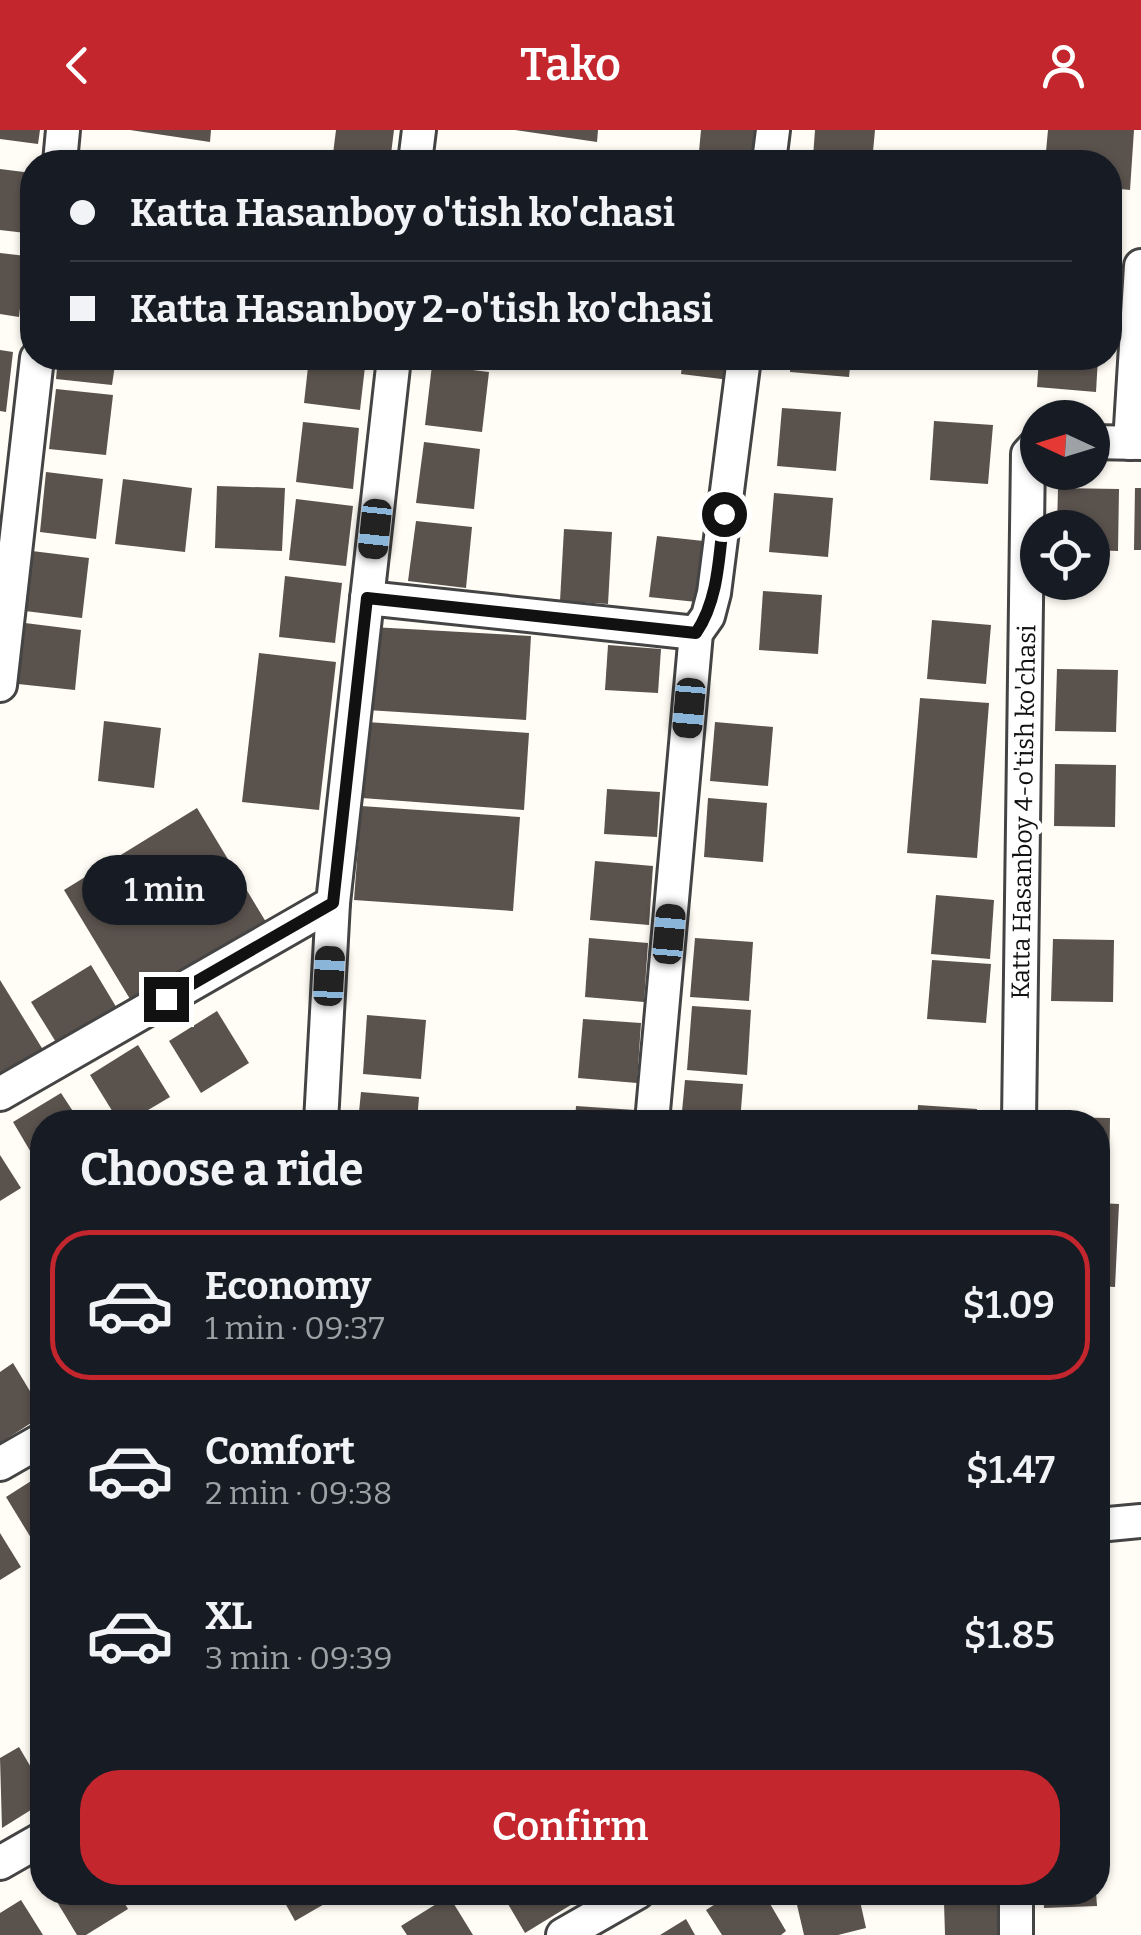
<!DOCTYPE html>
<html lang="en">
<head>
<meta charset="utf-8">
<style>
  :root { --surface:#171b24; --page:#242831; --text:#f1f3f6; --muted:#9ea1a6; --line:#363941; --accent:#c4262e }
  body { margin:0; font-family:Bitter,serif; background:var(--page); color:var(--text); height:100vh; display:flex; flex-direction:column; font-size:38px; white-space:nowrap }
  * { box-sizing:border-box; margin:0 }
  p { font-size:32px; color:var(--muted) }
  .icon { flex:none; width:55px; height:55px; fill:none; stroke:currentColor; stroke-width:2; stroke-linecap:round; stroke-linejoin:round }
  .map { position:relative; flex:1; overflow:hidden }
  .sheet { position:absolute; left:30px; top:980px; width:1080px; height:795px; display:flex; flex-direction:column; background:var(--surface); border-radius:40px; box-shadow:0 2px 8px #0004 }
  .sheet>* { flex:none }
  .banner { position:absolute; left:20px; top:20px; width:1102px; height:220px; border-radius:40px; box-shadow:0 2px 8px #0004; display:grid; align-content:center; height:220px; padding:0 50px; background:var(--surface) }
  .needle { width:65px; rotate:274deg }
  .controls { position:absolute; left:1020px; top:270px; display:grid; gap:20px }
  .controls a { display:grid; place-items:center; width:90px; height:90px; border-radius:50%; background:var(--surface); box-shadow:0 2px 8px #0004; font-size:50px }
  .end { position:absolute; width:45px; height:45px; margin:-22px; border:12px solid #111; background:#fff; box-shadow:0 0 0 5px #fff }
  .from { border-radius:50% }
  .bubble { position:absolute; height:70px; border-radius:35px; background:var(--surface); box-shadow:0 2px 8px #0004; font-size:32px; font-weight:600; line-height:70px; text-align:center }
  .car { position:absolute; width:30px; height:60px; margin:-30px -15px; border-radius:12px; box-shadow:0 0 8px 2px #0007; background:linear-gradient(#222 24%,#8ab4d8 0 40%,#222 0 76%,#8ab4d8 0 86%,#222 0) }
  .banner b { display:flex; align-items:center; gap:35px; height:95px; font-size:38px }
  .banner b+b { border-top:2px solid var(--line) }
  .banner i { width:25px; height:25px; background:var(--text) }
  ul { padding:0; list-style:none }
  li { display:flex; align-items:center; gap:30px; height:150px; margin:0 20px 15px; padding:0 30px; border:5px solid transparent; border-radius:40px }
  li div { flex:1 }
  li b { display:block; font-size:38px }
  li em { font-style:normal; font-weight:600 }
  li.selected { border-color:var(--accent) }
  li>.icon { width:90px; height:90px; stroke-width:1.5 }
  h2 { padding:0 50px; font-size:45px; line-height:120px }
  .button { display:flex; gap:20px; margin-top:auto; padding:20px 50px }
  .button a { flex:1; height:115px; border-radius:40px; background:var(--accent); color:#fff; font-size:40px; font-weight:600; line-height:115px; text-align:center }
  header { display:flex; justify-content:space-between; align-items:center; height:130px; padding:0 50px; background:var(--accent); color:#fff; font-size:45px; font-weight:600 }
  .map>svg:first-child { display:block }
  .building { fill:#5a524d }
  .lines { fill:none; stroke-linecap:round; stroke-linejoin:round }
  .street-casing { stroke:#444; stroke-width:38 }
  .street { stroke:#fff; stroke-width:32 }
  .route { stroke:#111; stroke-width:12 }
  .labels { text-anchor:middle; stroke-width:10; stroke-linejoin:round; paint-order:stroke }
  .street-label { font-size:25px; fill:#111; stroke:#fff }
</style>
</head>
<body>
<header><svg class="icon" aria-label="back" viewBox="0 0 24 24"><path d="M15 5l-7 7 7 7"/></svg>Tako<svg class="icon" aria-label="person" viewBox="0 0 24 24"><circle cx="12" cy="8" r="4"/><path d="M4 21q1-7 8-7t8 7"/></svg></header>
<div class="map">
<svg width="1141" height="1805" viewBox="0 0 1141 1805">
  <rect width="100%" height="100%" fill="#fffdf5"/>
  <g class="building">
    <path d="M 0,0 L 40,0 L 38,14 L 0,9 Z"/>
    <path d="M 130,0 L 211,0 L 210,12 Z"/>
    <path d="M 336,0 L 394,0 L 390,32 L 332,32 Z"/>
    <path d="M 515,0 L 598,0 L 597,12 Z"/>
    <path d="M 701,0 L 767,0 L 764,32 L 698,32 Z"/>
    <path d="M 815,0 L 875,0 L 872,32 L 813,27 Z"/>
    <path d="M 1048,0 L 1134,0 L 1130,60 L 1110,58 L 1110,32 L 1045,32 Z"/>
    <path d="M 0,39 L 32,43 L 26,103 L 0,100 Z"/>
    <path d="M 0,123 L 26,126 L 19,187 L 0,184 Z"/>
    <path d="M 0,220 L 13,222 L 6,282 L 0,281 Z"/>
    <path d="M 58,228 L 116,228 L 112,255 L 56,249 Z"/>
    <path d="M 309,228 L 366,228 L 360,280 L 304,273 Z"/>
    <path d="M 683,228 L 741,228 L 738,251 L 681,244 Z"/>
    <path d="M 791,228 L 851,228 L 849,247 L 790,242 Z"/>
    <path d="M 1039,228 L 1098,228 L 1096,262 L 1037,257 Z"/>
    <path d="M 432,235 L 489,242 L 482,302 L 425,295 Z"/>
    <path d="M 56,259 L 113,265 L 106,325 L 49,319 Z"/>
    <path d="M 782,278 L 841,282 L 836,341 L 777,336 Z"/>
    <path d="M 934,291 L 993,295 L 988,354 L 930,350 Z"/>
    <path d="M 303,292 L 359,298 L 353,359 L 296,352 Z"/>
    <path d="M 424,312 L 480,319 L 474,379 L 416,373 Z"/>
    <path d="M 46,342 L 103,349 L 96,409 L 40,402 Z"/>
    <path d="M 123,349 L 192,358 L 185,422 L 115,414 Z"/>
    <path d="M 217,356 L 285,358 L 282,421 L 215,418 Z"/>
    <path d="M 1058,358 L 1119,359 L 1118,421 L 1092,420 L 1092,398 L 1057,398 Z"/>
    <path d="M 1135,358 L 1141,358 L 1141,420 L 1134,420 Z"/>
    <path d="M 774,363 L 833,368 L 828,427 L 769,422 Z"/>
    <path d="M 296,369 L 353,376 L 346,436 L 289,430 Z"/>
    <path d="M 416,391 L 472,397 L 466,458 L 408,451 Z"/>
    <path d="M 564,399 L 612,402 L 608,474 L 560,471 Z"/>
    <path d="M 657,406 L 713,412 L 706,473 L 649,467 Z"/>
    <path d="M 32,421 L 89,428 L 82,488 L 25,481 Z"/>
    <path d="M 285,446 L 342,453 L 335,513 L 279,507 Z"/>
    <path d="M 763,461 L 822,465 L 818,524 L 759,520 Z"/>
    <path d="M 932,490 L 991,495 L 986,554 L 927,549 Z"/>
    <path d="M 25,493 L 81,500 L 75,560 L 18,554 Z"/>
    <path d="M 372,497 L 531,506 L 526,590 L 367,580 Z"/>
    <path d="M 608,515 L 661,519 L 658,563 L 605,560 Z"/>
    <path d="M 259,523 L 336,532 L 319,680 L 242,672 Z"/>
    <path d="M 1057,539 L 1118,540 L 1116,602 L 1055,601 Z"/>
    <path d="M 920,568 L 989,573 L 977,728 L 907,723 Z"/>
    <path d="M 104,591 L 161,598 L 154,658 L 98,651 Z"/>
    <path d="M 367,592 L 529,603 L 524,680 L 362,668 Z"/>
    <path d="M 715,592 L 773,597 L 768,656 L 710,651 Z"/>
    <path d="M 1055,634 L 1116,635 L 1115,697 L 1054,696 Z"/>
    <path d="M 607,659 L 660,662 L 657,707 L 604,704 Z"/>
    <path d="M 708,668 L 767,673 L 763,732 L 704,727 Z"/>
    <path d="M 361,676 L 520,687 L 513,781 L 354,770 Z"/>
    <path d="M 197,678 L 266,792 L 133,874 L 64,760 Z"/>
    <path d="M 595,731 L 653,736 L 649,795 L 590,790 Z"/>
    <path d="M 936,765 L 994,770 L 990,829 L 931,824 Z"/>
    <path d="M 589,808 L 648,813 L 644,872 L 585,867 Z"/>
    <path d="M 695,808 L 753,812 L 749,871 L 690,867 Z"/>
    <path d="M 1053,809 L 1114,810 L 1113,872 L 1051,871 Z"/>
    <path d="M 932,830 L 991,834 L 986,893 L 927,889 Z"/>
    <path d="M 91,835 L 118,880 L 59,917 L 31,872 Z"/>
    <path d="M 0,850 L 45,923 L 0,951 Z"/>
    <path d="M 692,876 L 751,880 L 747,945 L 687,940 Z"/>
    <path d="M 217,881 L 249,933 L 201,963 L 169,911 Z"/>
    <path d="M 367,885 L 426,890 L 421,949 L 363,944 Z"/>
    <path d="M 583,889 L 641,893 L 637,953 L 578,948 Z"/>
    <path d="M 138,915 L 170,967 L 128,992 L 119,992 L 90,945 Z"/>
    <path d="M 685,950 L 743,954 L 740,992 L 681,992 Z"/>
    <path d="M 361,962 L 419,967 L 417,992 L 358,992 Z"/>
    <path d="M 61,963 L 80,992 L 42,992 L 42,1041 L 13,992 Z"/>
    <path d="M 918,975 L 977,979 L 976,992 L 917,992 Z"/>
    <path d="M 576,976 L 635,980 L 634,992 L 575,992 Z"/>
    <path d="M 1048,987 L 1110,988 L 1109,1050 L 1098,1050 L 1098,992 L 1048,992 Z"/>
    <path d="M 0,1025 L 21,1058 L 0,1071 Z"/>
    <path d="M 1098,1073 L 1119,1074 L 1115,1157 L 1098,1156 Z"/>
    <path d="M 13,1233 L 42,1281 L 42,1286 L 0,1313 L 0,1242 Z"/>
    <path d="M 1098,1261 L 1107,1261 L 1105,1323 L 1098,1323 Z"/>
    <path d="M 42,1344 L 42,1426 L 6,1367 Z"/>
    <path d="M 0,1403 L 21,1437 L 0,1450 Z"/>
    <path d="M 19,1617 L 42,1656 L 42,1673 L 2,1698 L 0,1628 Z"/>
    <path d="M 51,1762 L 118,1762 L 128,1779 L 86,1805 L 77,1805 Z"/>
    <path d="M 279,1762 L 345,1762 L 295,1791 Z"/>
    <path d="M 501,1762 L 567,1762 L 574,1773 L 525,1803 Z"/>
    <path d="M 734,1762 L 763,1762 L 786,1801 L 781,1805 L 722,1805 L 706,1780 Z"/>
    <path d="M 794,1762 L 858,1762 L 866,1798 L 838,1805 L 804,1805 Z"/>
    <path d="M 1043,1762 L 1096,1762 L 1097,1776 L 1044,1778 Z"/>
    <path d="M 449,1766 L 473,1805 L 407,1805 L 401,1796 Z"/>
    <path d="M 21,1770 L 43,1805 L 0,1805 L 0,1783 Z"/>
    <path d="M 998,1771 L 998,1805 L 945,1805 L 944,1772 Z"/>
    <path d="M 686,1789 L 695,1805 L 660,1805 Z"/>
  </g>
  <g class="lines">
    <defs>
      <g id="street">
        <path d="M 60,32 L 63,0"/>
        <path d="M 415,32 L 419,0"/>
        <path d="M 769,32 L 773,0"/>
        <path d="M 1092,312 L 1141,313"/>
        <path d="M 1130,313 L 1141,136"/>
        <path d="M 367,468 L 696,503"/>
        <path d="M 0,555 L 37,228"/>
        <path d="M 0,964 L 333,773"/>
        <path d="M 321,992 L 333,773 L 394,228"/>
        <path d="M 652,992 L 696,503 L 708,486 L 714,463 L 744,228"/>
        <path d="M 1019,992 L 1028,324 L 1038,313"/>
        <path d="M 0,1334 L 42,1310"/>
        <path d="M 1098,1395 L 1141,1391"/>
        <path d="M 0,1733 L 42,1709"/>
        <path d="M 1016,1762 L 1016,1805"/>
        <path d="M 563,1805 L 638,1762"/>
      </g>
    </defs>
    <use href="#street" class="street-casing"/>
    <use href="#street" class="street"/>
  </g>
  <g class="lines">
    <path class="route" d="M 166,869 L 333,773 L 367,468 L 696,503 C 719,469 719,425 724,384"/>
  </g>
  <g class="labels">
    <g class="street-label">
      <text transform="translate(1023 682) rotate(-89)" y="9">Katta Hasanboy 4-o'tish ko'chasi</text>
    </g>
  </g>
</svg>
<div class="controls">
<a><svg class="needle" viewBox="-14 -14 28 28"><path d="M0-13l5 13h-10z" fill="#e53935"/><path d="M0 13l5-13h-10z" fill="#9ea1a6"/></svg></a>
<a><svg class="icon" aria-label="locate" viewBox="0 0 24 24"><circle cx="12" cy="12" r="6"/><path d="M12 2v4M12 18v4M2 12h4M18 12h4"/></svg></a>
</div>
<i class="end from" style="left:724px;top:384px"></i>
<i class="end" style="left:166px;top:869px"></i>
<div class="bubble" style="left:82px;top:725px;width:165px">1 min</div>
<i class="car" style="left:375px;top:399px;rotate:186deg"></i>
<i class="car" style="left:689px;top:578px;rotate:185deg"></i>
<i class="car" style="left:669px;top:804px;rotate:5deg"></i>
<i class="car" style="left:329px;top:846px;rotate:3deg"></i>
<div class="banner">
<b><i class="from"></i>Katta Hasanboy o'tish ko'chasi</b>
<b><i></i>Katta Hasanboy 2-o'tish ko'chasi</b>
</div>
<section class="sheet">
<h2>Choose a ride</h2>
<ul>
<li class="selected"><svg class="icon" aria-label="car" viewBox="0 0 24 24"><path d="M5 17H2v-5l4-1 3-4h7l3 4 3 1v5h-3M9 17h6M6 11h13"/><circle cx="7" cy="17" r="2"/><circle cx="17" cy="17" r="2"/></svg><div><b>Economy</b><p>1 min · 09:37</p></div><em>$1.09</em></li>
<li><svg class="icon" aria-label="car" viewBox="0 0 24 24"><path d="M5 17H2v-5l4-1 3-4h7l3 4 3 1v5h-3M9 17h6M6 11h13"/><circle cx="7" cy="17" r="2"/><circle cx="17" cy="17" r="2"/></svg><div><b>Comfort</b><p>2 min · 09:38</p></div><em>$1.47</em></li>
<li><svg class="icon" aria-label="car" viewBox="0 0 24 24"><path d="M5 17H2v-5l4-1 3-4h7l3 4 3 1v5h-3M9 17h6M6 11h13"/><circle cx="7" cy="17" r="2"/><circle cx="17" cy="17" r="2"/></svg><div><b>XL</b><p>3 min · 09:39</p></div><em>$1.85</em></li>
</ul>
<div class="button"><a>Confirm</a></div>
</section>
</div>
</body>
</html>
